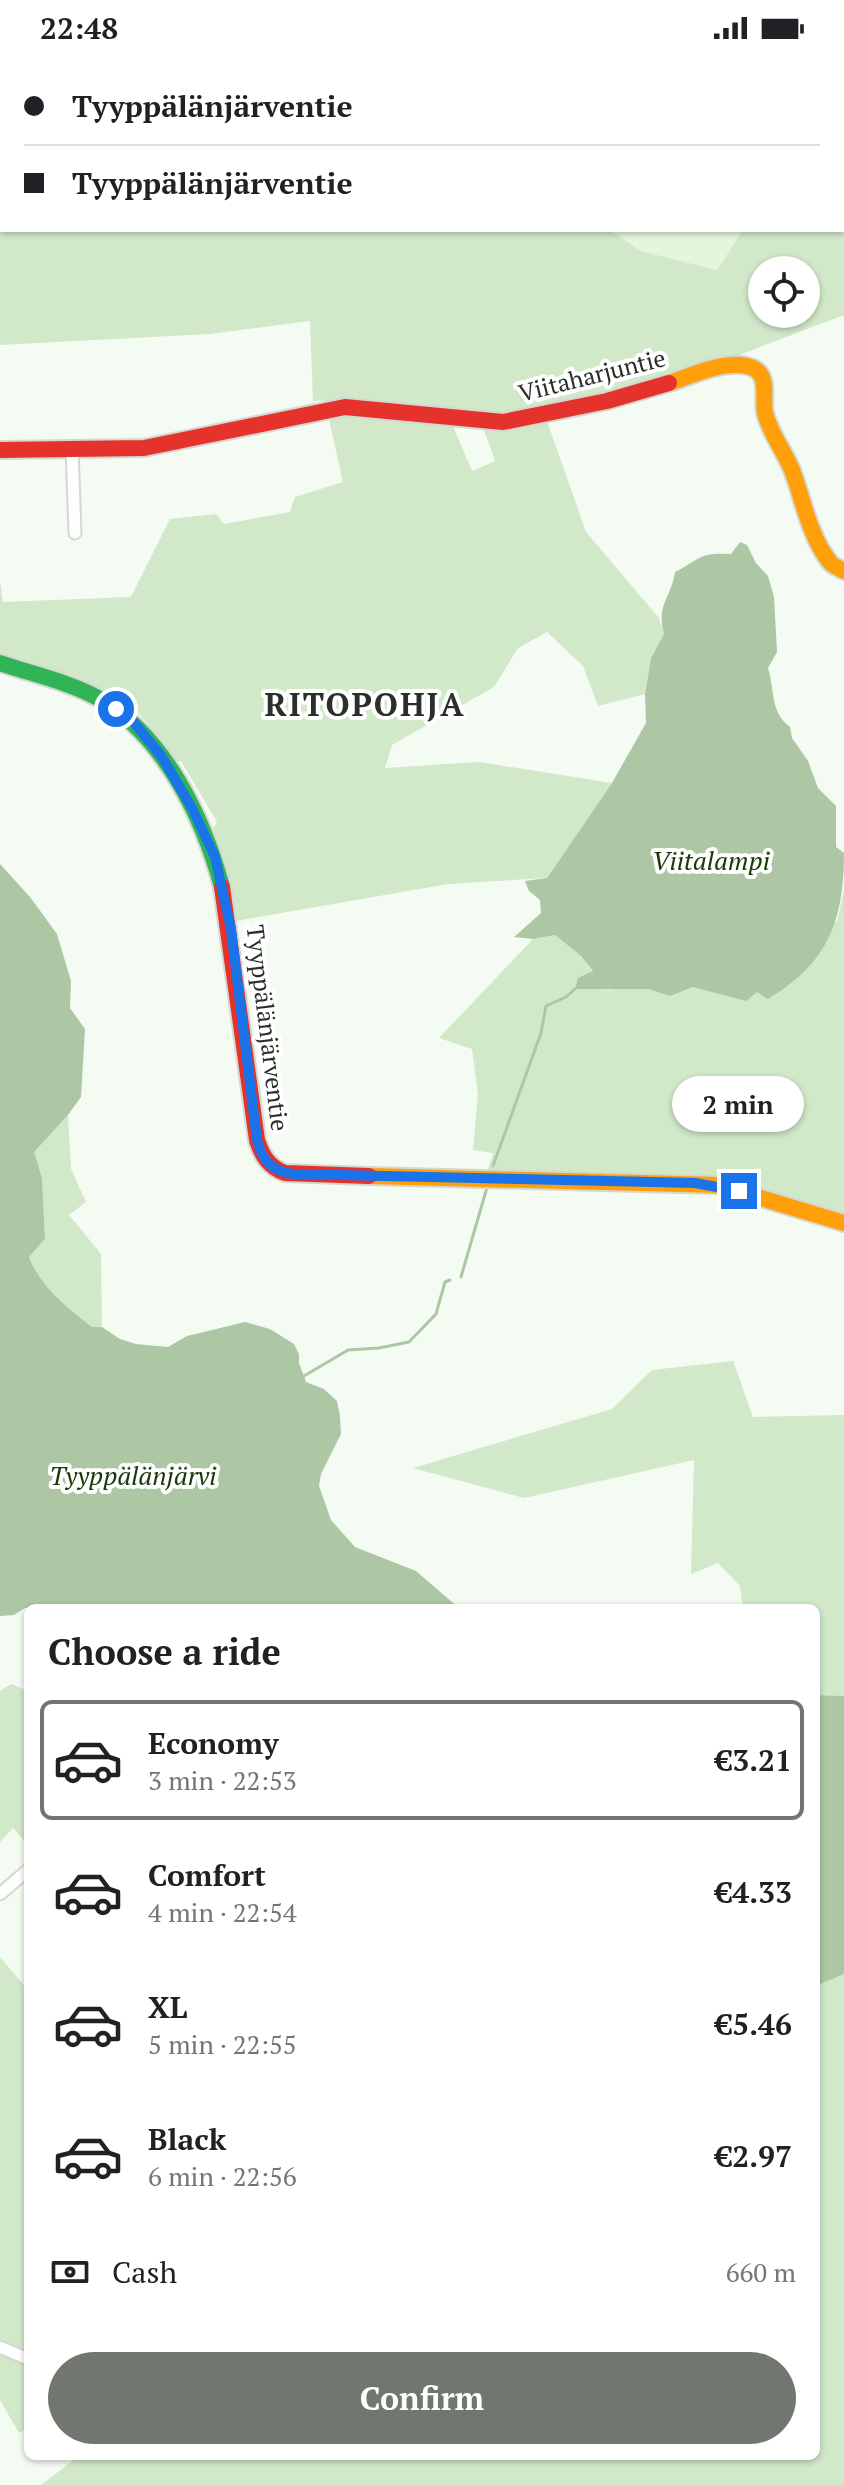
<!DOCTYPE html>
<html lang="en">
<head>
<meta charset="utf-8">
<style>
  :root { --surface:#fff; --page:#f6f6f6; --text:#202124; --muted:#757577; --line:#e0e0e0; --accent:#71766f }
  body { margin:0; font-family:"PT Serif",serif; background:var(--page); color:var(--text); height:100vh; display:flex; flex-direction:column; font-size:30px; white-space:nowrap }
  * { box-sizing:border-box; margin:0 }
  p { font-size:26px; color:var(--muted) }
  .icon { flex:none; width:44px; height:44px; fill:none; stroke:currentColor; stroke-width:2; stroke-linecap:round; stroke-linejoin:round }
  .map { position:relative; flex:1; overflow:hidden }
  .panel { position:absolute; left:24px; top:1548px; width:796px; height:856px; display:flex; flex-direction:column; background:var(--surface); border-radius:12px; box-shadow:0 2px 6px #0004 }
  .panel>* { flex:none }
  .hud { position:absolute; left:0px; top:0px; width:844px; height:176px; box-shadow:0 2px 6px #0004; display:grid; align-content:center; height:176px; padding:0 24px; background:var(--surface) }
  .fabs { position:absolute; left:748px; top:200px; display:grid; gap:16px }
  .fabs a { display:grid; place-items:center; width:72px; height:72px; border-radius:50%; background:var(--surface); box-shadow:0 2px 6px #0004; font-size:40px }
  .end { position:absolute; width:36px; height:36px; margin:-18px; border:10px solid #1a73e8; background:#fff; box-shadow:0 0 0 4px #fff }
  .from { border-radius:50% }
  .bubble { position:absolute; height:56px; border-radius:28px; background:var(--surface); box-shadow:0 2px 6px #0004; font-size:26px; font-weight:600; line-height:56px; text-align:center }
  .hud b { display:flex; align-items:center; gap:28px; height:76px; font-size:30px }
  .hud b+b { border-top:2px solid var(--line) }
  .hud i { width:20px; height:20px; background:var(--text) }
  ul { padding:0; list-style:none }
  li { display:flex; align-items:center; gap:24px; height:120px; margin:0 16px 12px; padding:0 8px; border:4px solid transparent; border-radius:12px }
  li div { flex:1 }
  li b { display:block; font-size:30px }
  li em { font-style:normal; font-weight:600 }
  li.selected { border-color:var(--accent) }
  li>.icon { width:72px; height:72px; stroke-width:1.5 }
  h2 { padding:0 24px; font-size:36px; line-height:96px }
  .pay { display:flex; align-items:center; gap:20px; height:88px; padding:0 24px; font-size:30px }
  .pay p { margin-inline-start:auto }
  .button { display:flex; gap:16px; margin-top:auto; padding:16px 24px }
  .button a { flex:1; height:92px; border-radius:48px; background:var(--accent); color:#fff; font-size:32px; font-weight:600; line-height:92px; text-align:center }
  .status { display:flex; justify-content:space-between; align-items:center; height:56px; padding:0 40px; background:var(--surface); direction:ltr }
  .status svg { height:22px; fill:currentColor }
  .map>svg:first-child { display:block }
  .green { fill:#e4f6de }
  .forest { fill:#d1e8c9; fill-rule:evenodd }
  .water { fill:#adc7a4 }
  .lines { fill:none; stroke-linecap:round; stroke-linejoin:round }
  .stream { stroke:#adc7a4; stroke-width:3 }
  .street-casing { stroke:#d3d8d1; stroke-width:15 }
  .fast-casing { stroke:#d3d8d1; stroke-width:20 }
  .slow-casing { stroke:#d3d8d1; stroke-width:20 }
  .jam-casing { stroke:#d3d8d1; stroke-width:20 }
  .street { stroke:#fdfefd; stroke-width:11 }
  .fast { stroke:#30b455; stroke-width:16 }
  .slow { stroke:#ff9f0a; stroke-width:16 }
  .jam { stroke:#e5322d; stroke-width:16 }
  .route { stroke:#1a73e8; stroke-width:10 }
  .labels { text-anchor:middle; stroke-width:8; stroke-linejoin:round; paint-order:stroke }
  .street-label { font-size:24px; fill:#2b2f29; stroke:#fff }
  .water-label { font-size:26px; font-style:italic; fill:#183908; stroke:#fff }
  .district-label { font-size:32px; font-weight:bold; letter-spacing:2px; fill:#2b2f29; stroke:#fff }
</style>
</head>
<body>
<div class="status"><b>22:48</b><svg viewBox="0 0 49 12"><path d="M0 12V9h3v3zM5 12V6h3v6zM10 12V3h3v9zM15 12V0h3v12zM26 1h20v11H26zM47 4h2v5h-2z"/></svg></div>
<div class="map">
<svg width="844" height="2429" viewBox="0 0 844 2429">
  <rect width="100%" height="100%" fill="#f4fbf2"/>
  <g class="green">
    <path d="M 532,0 L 844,0 L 842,21 L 842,2 L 529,2 Z"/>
    <path d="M 610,174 L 743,174 L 717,214 L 641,195 Z"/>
  </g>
  <g class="forest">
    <path d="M 844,18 L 844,259 L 700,314 L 609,340 L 502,359 L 347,344 L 313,345 L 310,265 L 209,278 L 0,289 L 0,175 L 610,174 L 641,195 L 717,214 L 743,174 L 842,174 ZM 762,214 L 806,214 L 806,258 L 762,258 Z"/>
    <path d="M 344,356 L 452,368 L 472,415 L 495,405 L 483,371 L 547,365 L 586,476 L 659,562 L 664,578 L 651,602 L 645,638 L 598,650 L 583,610 L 547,576 L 518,592 L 494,631 L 392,689 L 385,712 L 479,706 L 612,727 L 547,822 L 448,828 L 236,865 L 210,777 L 217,766 L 181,705 L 173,706 C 162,689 152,670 137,656 C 101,624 45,614 0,598 L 0,525 L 3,546 L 131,541 L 170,463 L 216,458 L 224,468 L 290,456 L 295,441 L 343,426 L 328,359 Z"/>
    <path d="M 844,834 L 844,1161 L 693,1118 L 487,1117 L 493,1097 L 473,1094 L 478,1039 L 472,993 L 439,982 L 533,883 L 555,879 L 581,900 L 607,934 L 624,931 L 648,933 L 670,939 L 693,931 L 714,935 L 837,865 Z"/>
    <path d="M 68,1059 L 71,1113 L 86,1146 L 69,1159 L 101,1198 L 102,1271 L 92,1271 C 66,1250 42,1233 29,1201 L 45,1183 L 42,1122 L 33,1096 Z"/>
    <path d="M 733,1305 L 753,1361 L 844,1359 L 844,1640 L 816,1639 L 816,1552 L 743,1552 L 740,1530 L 718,1507 L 691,1518 L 694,1404 L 524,1442 L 413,1412 L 612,1353 L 652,1314 Z"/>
    <path d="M 11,1628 L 28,1635 L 28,1789 L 13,1772 L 0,1786 L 0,1635 Z"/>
    <path d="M 0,1901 L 28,1934 L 28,2372 L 19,2377 L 0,2344 Z"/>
    <path d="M 844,1918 L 844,2429 L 41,2429 L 79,2400 L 816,2400 L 816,1930 Z"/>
  </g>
  <g class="water">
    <path d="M 740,486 L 747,489 L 756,507 L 768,520 L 774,541 L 777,596 L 768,612 C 775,635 770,656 790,671 L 792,682 L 808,705 L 818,732 L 836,750 L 836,791 L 844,797 C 844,865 828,907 768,943 L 757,936 L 746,945 L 693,931 L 670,940 L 648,933 L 575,933 L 578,922 L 593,915 L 581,900 L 555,879 L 533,883 L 514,881 L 541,857 L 540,844 L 529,835 L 525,825 L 547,822 L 612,727 L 646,667 L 645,638 L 651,602 L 664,578 C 656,549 671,542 675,516 C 702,502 699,496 731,498 Z"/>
    <path d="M 0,808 L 30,841 L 57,878 L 71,925 L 70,952 L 85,973 L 81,1041 L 68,1059 L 34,1096 L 42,1122 L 45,1183 L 29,1201 C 42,1233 66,1250 92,1271 L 102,1271 L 120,1283 L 136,1288 L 168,1291 L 187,1280 L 245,1266 L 270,1273 L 294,1288 L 299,1298 L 299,1307 L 306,1326 L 324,1333 L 337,1345 L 340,1360 L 341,1378 L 321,1418 L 319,1430 L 331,1464 L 355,1491 L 416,1515 L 459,1552 L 25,1552 L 14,1559 L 0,1560 Z"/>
    <path d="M 816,1639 L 844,1640 L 844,1918 L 816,1930 Z"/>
  </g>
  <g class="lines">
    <g class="stream">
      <path d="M 493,1110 L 541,977 L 546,950 L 566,941 L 575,933"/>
      <path d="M 461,1221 L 488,1128"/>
      <path d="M 304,1320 L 348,1294 L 379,1292 L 409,1286 L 436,1258 L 445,1226 L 450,1224"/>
    </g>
    <defs>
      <g id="street">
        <path d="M 66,2 L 73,0"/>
        <path d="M 0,22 L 2,21"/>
        <path d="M 72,391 L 75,477"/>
        <path d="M 0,1838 L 28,1814"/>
        <path d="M 0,2291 L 28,2303"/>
      </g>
      <path id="fast" d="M 0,607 C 32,618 69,626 98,642 C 164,679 203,761 222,831"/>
      <g id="slow">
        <path d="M 669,327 C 692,320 729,301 753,312 C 770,320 762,343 765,357 C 770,377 784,395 792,414 C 803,443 809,479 829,505 C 832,510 839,512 844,515"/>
        <path d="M 369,1120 L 718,1129 L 844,1167"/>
      </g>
      <g id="jam">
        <path d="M 0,394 L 144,392 L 345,351 L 503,366 L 607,345 L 669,327"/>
        <path d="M 222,831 L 257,1084 C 262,1100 269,1111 285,1117 L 369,1120"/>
      </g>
    </defs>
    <use href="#street" class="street-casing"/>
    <use href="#fast" class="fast-casing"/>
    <use href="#slow" class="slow-casing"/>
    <use href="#jam" class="jam-casing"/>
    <use href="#street" class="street"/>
    <use href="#fast" class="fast"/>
    <use href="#slow" class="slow"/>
    <use href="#jam" class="jam"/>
  </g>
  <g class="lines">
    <path class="route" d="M 116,653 L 132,664 L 162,701 L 192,752 L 215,801 L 231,873 L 257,1084 C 263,1105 271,1115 293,1118 L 695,1127 L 739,1135"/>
  </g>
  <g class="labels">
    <g class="street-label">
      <text transform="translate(592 320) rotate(-14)" y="8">Viitaharjuntie</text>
      <text transform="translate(267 972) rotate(83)" y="8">Tyyppälänjärventie</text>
    </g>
    <g class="water-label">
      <text x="711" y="814">Viitalampi</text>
      <text x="133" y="1429">Tyyppälänjärvi</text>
    </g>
    <g class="district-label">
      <text x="365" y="660">RITOPOHJA</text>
    </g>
  </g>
</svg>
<div class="fabs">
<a><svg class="icon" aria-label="locate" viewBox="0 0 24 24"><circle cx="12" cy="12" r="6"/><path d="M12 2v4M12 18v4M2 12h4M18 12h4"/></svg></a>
</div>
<i class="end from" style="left:116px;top:653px"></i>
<i class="end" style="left:739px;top:1135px"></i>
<div class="bubble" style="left:672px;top:1020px;width:132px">2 min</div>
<div class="hud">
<b><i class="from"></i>Tyyppälänjärventie</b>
<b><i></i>Tyyppälänjärventie</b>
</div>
<section class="panel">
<h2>Choose a ride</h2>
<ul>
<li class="selected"><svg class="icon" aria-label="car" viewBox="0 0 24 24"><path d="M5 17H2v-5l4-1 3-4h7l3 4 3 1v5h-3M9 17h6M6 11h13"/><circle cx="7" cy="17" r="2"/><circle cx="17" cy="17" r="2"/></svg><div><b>Economy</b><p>3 min · 22:53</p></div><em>€3.21</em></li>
<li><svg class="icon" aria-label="car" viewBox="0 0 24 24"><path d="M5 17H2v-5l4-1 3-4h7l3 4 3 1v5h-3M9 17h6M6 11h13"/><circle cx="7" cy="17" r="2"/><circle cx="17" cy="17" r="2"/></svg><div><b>Comfort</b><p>4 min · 22:54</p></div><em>€4.33</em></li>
<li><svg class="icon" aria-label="car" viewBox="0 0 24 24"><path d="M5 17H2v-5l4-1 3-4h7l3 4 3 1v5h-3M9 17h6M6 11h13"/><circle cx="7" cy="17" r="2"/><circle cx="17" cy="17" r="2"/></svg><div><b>XL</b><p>5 min · 22:55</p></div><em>€5.46</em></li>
<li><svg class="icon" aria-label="car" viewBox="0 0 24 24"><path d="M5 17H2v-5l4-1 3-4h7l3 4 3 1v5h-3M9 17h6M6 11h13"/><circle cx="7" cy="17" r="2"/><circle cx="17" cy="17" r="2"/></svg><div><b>Black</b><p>6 min · 22:56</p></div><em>€2.97</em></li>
</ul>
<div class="pay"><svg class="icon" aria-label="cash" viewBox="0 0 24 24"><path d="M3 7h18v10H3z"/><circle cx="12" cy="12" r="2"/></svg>Cash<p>660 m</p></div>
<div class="button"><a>Confirm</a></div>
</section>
</div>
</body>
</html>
